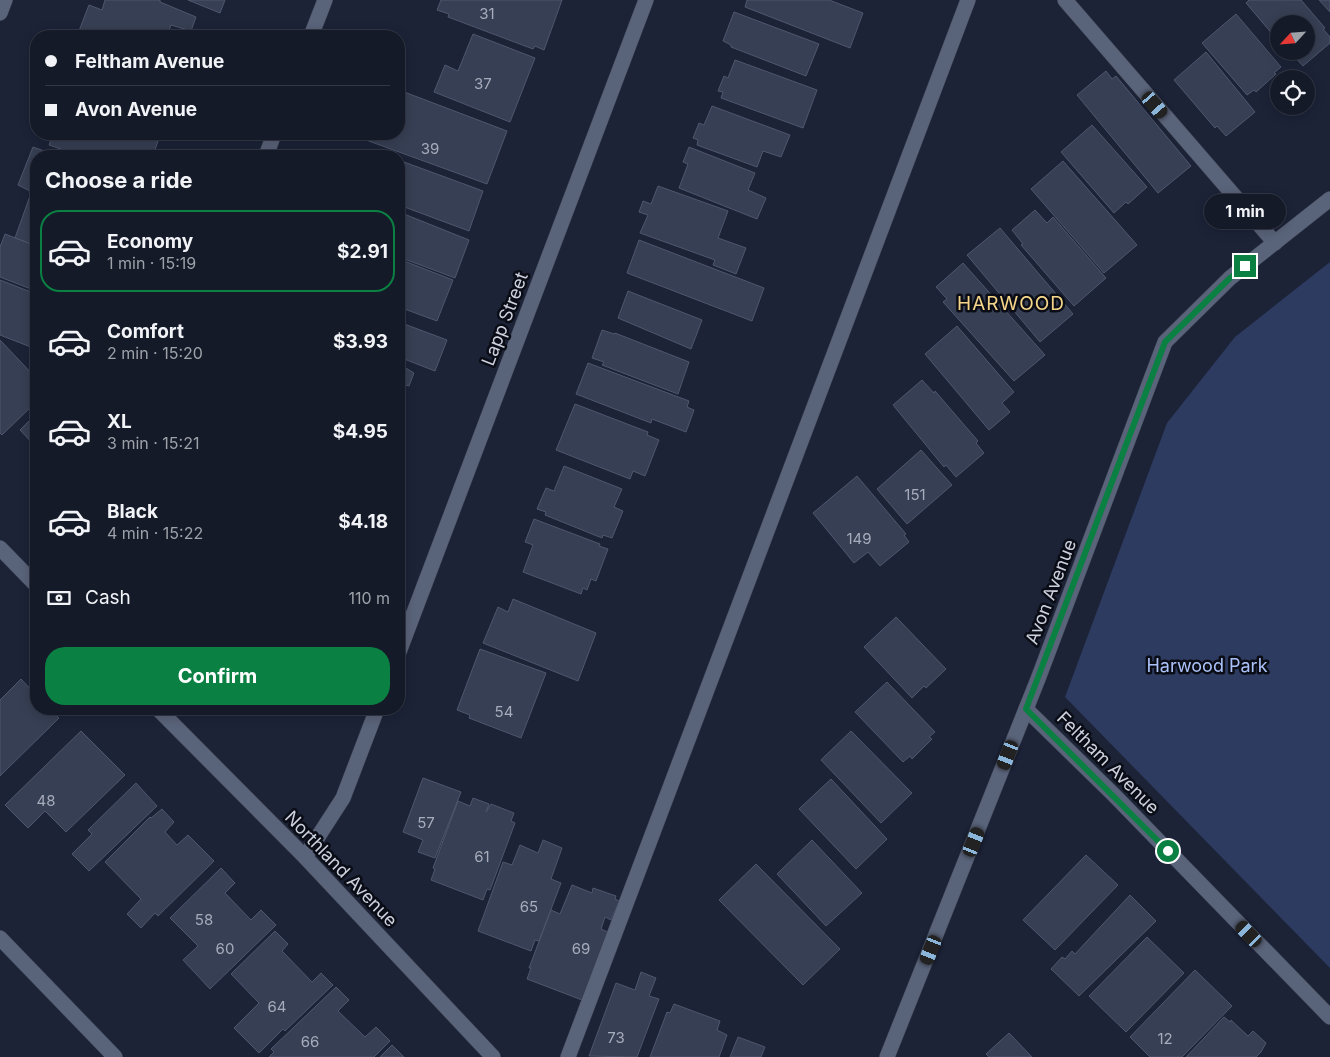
<!DOCTYPE html>
<html lang="en">
<head>
<meta charset="utf-8">
<style>
  :root { --surface:#151a29; --page:#222735; --text:#f1f3f6; --muted:#9da1a8; --line:#343846; --accent:#0b8043 }
  body { margin:0; font-family:Inter,sans-serif; background:var(--page); color:var(--text); height:100vh; display:flex; flex-direction:column; font-size:19px; white-space:nowrap }
  * { box-sizing:border-box; margin:0 }
  p { font-size:16px; color:var(--muted) }
  .icon { flex:none; width:28px; height:28px; fill:none; stroke:currentColor; stroke-width:2; stroke-linecap:round; stroke-linejoin:round }
  .map { position:relative; flex:1; overflow:hidden }
  .side { position:absolute; left:30px; top:150px; width:375px; height:565px; display:flex; flex-direction:column; background:var(--surface); border-radius:20px; box-shadow:0 2px 12px #0003,0 0 0 1px var(--line) }
  .side>* { flex:none }
  .top-card { position:absolute; left:30px; top:30px; width:375px; height:110px; border-radius:20px; box-shadow:0 2px 12px #0003,0 0 0 1px var(--line); display:grid; align-content:center; height:110px; padding:0 15px; background:var(--surface) }
  .needle { width:32px; rotate:244deg }
  .controls { position:absolute; left:1270px; top:15px; display:grid; gap:10px }
  .controls a { display:grid; place-items:center; width:45px; height:45px; border-radius:50%; background:var(--surface); box-shadow:0 2px 12px #0003,0 0 0 1px var(--line); font-size:25px }
  .end { position:absolute; width:22px; height:22px; margin:-11px; border:6px solid #0b8043; background:#fff; box-shadow:0 0 0 2px #fff }
  .from { border-radius:50% }
  .bubble { position:absolute; height:35px; border-radius:18px; background:var(--surface); box-shadow:0 2px 12px #0003,0 0 0 1px var(--line); font-size:16px; font-weight:700; line-height:35px; text-align:center }
  .car { position:absolute; width:15px; height:30px; margin:-15px -8px; border-radius:6px; box-shadow:0 0 4px 1px #0007; background:linear-gradient(#222 24%,#8ab4d8 0 40%,#222 0 76%,#8ab4d8 0 86%,#222 0) }
  .top-card b { display:flex; align-items:center; gap:18px; height:48px; font-size:19px }
  .top-card b+b { border-top:1px solid var(--line) }
  .top-card i { width:12px; height:12px; background:var(--text) }
  ul { padding:0; list-style:none }
  li { display:flex; align-items:center; gap:15px; height:82px; margin:0 10px 8px; padding:0 5px; border:2px solid transparent; border-radius:20px }
  li div { flex:1 }
  li b { display:block; font-size:19px }
  li em { font-style:normal; font-weight:700 }
  li.on { border-color:var(--accent) }
  li>.icon { width:45px; height:45px; stroke-width:1.5 }
  h2 { padding:0 15px; font-size:22px; line-height:60px }
  .pay { display:flex; align-items:center; gap:12px; height:55px; padding:0 15px; font-size:19px }
  .pay p { margin-inline-start:auto }
  .primary-button { display:flex; gap:10px; margin-top:auto; padding:10px 15px }
  .primary-button a { flex:1; height:58px; border-radius:20px; background:var(--accent); color:#fff; font-size:20px; font-weight:700; line-height:58px; text-align:center }
  .map>svg:first-child { display:block }
  .green { fill:#2e3b60 }
  .building { fill:#373f54; stroke:#4f576e }
  .lines { fill:none; stroke-linecap:round; stroke-linejoin:round }
  .minor-casing { stroke:#3a3f4f; stroke-width:16 }
  .minor { stroke:#596379; stroke-width:15 }
  .route { stroke:#0b8043; stroke-width:6 }
  .labels { text-anchor:middle; stroke-width:5; stroke-linejoin:round; paint-order:stroke }
  .number-label { font-size:15px; fill:#a7acbc }
  .street-label { font-size:18px; fill:#ccd1de; stroke:#0a0d15 }
  .park-label { font-size:18px; fill:#abc1f9; stroke:#0a0d15 }
  .neighbourhood-label { font-size:19px; letter-spacing:1px; fill:#f4d58a; stroke:#0a0d15 }
</style>
</head>
<body>
<div class="map">
<svg width="1330" height="1057" viewBox="0 0 1330 1057">
  <rect width="100%" height="100%" fill="#1c2337"/>
  <path class="green" d="M 1330,262 L 1330,968 L 1065,697 L 1167,423 L 1235,337 Z"/>
  <g class="building">
    <path d="M 105,0 L 160,0 L 160,2 L 196,17 L 191,31 L 171,25 L 167,36 L 77,36 L 89,5 L 102,10 Z"/>
    <path d="M 188,0 L 225,0 L 220,13 Z"/>
    <path d="M 441,0 L 562,0 L 544,50 L 535,46 L 533,49 L 448,17 L 449,14 L 437,10 Z"/>
    <path d="M 747,0 L 829,0 L 863,13 L 850,48 L 745,7 Z"/>
    <path d="M 1249,0 L 1301,0 L 1325,28 L 1323,29 L 1330,37 L 1330,43 L 1303,66 L 1293,55 L 1291,57 L 1286,51 L 1306,51 L 1306,24 L 1279,24 L 1279,42 L 1246,3 Z"/>
    <path d="M 1319,0 L 1330,0 L 1330,12 Z"/>
    <path d="M 734,12 L 819,44 L 806,76 L 731,47 L 731,45 L 723,41 Z"/>
    <path d="M 1236,14 L 1281,67 L 1274,73 L 1276,74 L 1256,92 L 1254,90 L 1247,95 L 1202,43 Z"/>
    <path d="M 473,34 L 535,58 L 510,122 L 434,92 L 445,65 L 458,71 Z"/>
    <path d="M 1206,52 L 1255,112 L 1226,136 L 1217,126 L 1215,128 L 1174,80 Z"/>
    <path d="M 735,60 L 817,90 L 803,128 L 721,98 L 723,92 L 718,91 L 724,76 L 728,78 Z"/>
    <path d="M 1106,71 L 1112,79 L 1116,76 L 1191,166 L 1158,193 L 1077,95 Z"/>
    <path d="M 399,90 L 507,131 L 487,184 L 366,140 L 368,134 L 399,134 Z"/>
    <path d="M 712,106 L 790,135 L 781,157 L 763,151 L 757,167 L 697,145 L 698,140 L 693,138 L 699,123 L 704,125 Z"/>
    <path d="M 1092,125 L 1147,187 L 1128,204 L 1126,202 L 1114,213 L 1061,152 Z"/>
    <path d="M 53,134 L 138,134 L 158,141 L 153,156 L 81,156 L 49,145 Z"/>
    <path d="M 33,147 L 58,156 L 36,156 L 36,194 L 18,185 Z"/>
    <path d="M 689,147 L 755,173 L 748,190 L 766,198 L 757,219 L 679,188 L 688,164 L 683,162 Z"/>
    <path d="M 1063,161 L 1137,245 L 1104,273 L 1031,189 Z"/>
    <path d="M 404,162 L 483,191 L 469,231 L 399,205 L 399,177 Z"/>
    <path d="M 658,186 L 728,211 L 718,238 L 746,248 L 736,274 L 713,265 L 715,260 L 640,233 L 648,215 L 639,212 L 643,201 L 651,204 Z"/>
    <path d="M 31,193 L 36,195 L 36,246 L 15,238 Z"/>
    <path d="M 1035,210 L 1047,223 L 1053,217 L 1106,278 L 1074,306 L 1021,245 L 1023,244 L 1012,230 Z"/>
    <path d="M 399,212 L 469,240 L 455,278 L 399,257 Z"/>
    <path d="M 1000,228 L 1073,314 L 1040,342 L 967,255 Z"/>
    <path d="M 5,234 L 36,246 L 36,291 L 0,277 L 0,247 Z"/>
    <path d="M 639,240 L 764,288 L 752,321 L 627,273 Z"/>
    <path d="M 399,259 L 453,280 L 437,321 L 399,307 Z"/>
    <path d="M 963,263 L 1045,355 L 1014,381 L 943,302 L 947,299 L 936,287 Z"/>
    <path d="M 0,280 L 36,294 L 36,349 L 0,335 Z"/>
    <path d="M 628,291 L 702,320 L 691,349 L 618,318 Z"/>
    <path d="M 399,322 L 447,340 L 435,371 L 399,357 Z"/>
    <path d="M 957,326 L 1014,392 L 1002,403 L 1010,412 L 989,430 L 925,354 Z"/>
    <path d="M 602,330 L 614,334 L 615,333 L 689,362 L 678,394 L 602,365 L 604,362 L 592,358 Z"/>
    <path d="M 0,340 L 36,378 L 36,402 L 2,435 L 0,433 Z"/>
    <path d="M 588,363 L 689,401 L 687,407 L 694,410 L 686,432 L 652,419 L 651,423 L 576,394 Z"/>
    <path d="M 399,364 L 414,373 L 409,386 L 402,384 L 399,393 Z"/>
    <path d="M 922,380 L 934,393 L 935,391 L 978,441 L 976,443 L 984,453 L 956,477 L 946,465 L 944,467 L 893,405 Z"/>
    <path d="M 575,404 L 648,432 L 647,435 L 659,440 L 645,476 L 633,471 L 630,479 L 556,450 Z"/>
    <path d="M 36,414 L 36,447 L 20,430 Z"/>
    <path d="M 921,450 L 952,485 L 907,524 L 877,489 Z"/>
    <path d="M 564,466 L 622,489 L 614,507 L 623,511 L 612,538 L 603,535 L 602,538 L 545,515 L 546,512 L 537,509 L 546,488 L 554,491 Z"/>
    <path d="M 857,476 L 906,534 L 904,535 L 909,542 L 880,566 L 868,552 L 854,563 L 813,513 Z"/>
    <path d="M 534,519 L 600,544 L 599,546 L 608,549 L 596,581 L 591,579 L 587,590 L 583,588 L 581,594 L 523,572 L 533,545 L 525,542 Z"/>
    <path d="M 513,599 L 596,633 L 578,681 L 483,643 L 498,607 L 508,612 Z"/>
    <path d="M 896,617 L 946,669 L 926,688 L 924,686 L 912,698 L 864,647 Z"/>
    <path d="M 480,649 L 546,673 L 521,738 L 469,718 L 470,715 L 457,710 Z"/>
    <path d="M 21,679 L 36,695 L 36,709 L 50,709 L 59,718 L 0,776 L 0,700 Z"/>
    <path d="M 887,682 L 935,732 L 929,737 L 932,739 L 912,759 L 910,756 L 903,762 L 855,712 Z"/>
    <path d="M 81,731 L 125,775 L 66,832 L 45,811 L 28,828 L 5,805 Z"/>
    <path d="M 851,731 L 912,793 L 881,823 L 821,760 Z"/>
    <path d="M 423,778 L 461,792 L 435,858 L 418,852 L 423,840 L 403,832 Z"/>
    <path d="M 831,779 L 887,839 L 856,869 L 799,809 Z"/>
    <path d="M 136,783 L 157,806 L 89,871 L 72,854 L 92,834 L 88,830 Z"/>
    <path d="M 473,798 L 489,804 L 486,812 L 491,804 L 514,813 L 511,821 L 515,823 L 490,890 L 487,889 L 483,900 L 431,880 L 435,869 L 433,868 L 458,801 L 470,806 Z"/>
    <path d="M 162,809 L 174,822 L 165,832 L 177,845 L 188,835 L 214,861 L 158,916 L 155,913 L 141,928 L 127,914 L 141,899 L 105,862 L 150,817 L 151,818 Z"/>
    <path d="M 543,840 L 562,848 L 551,879 L 561,883 L 539,941 L 535,940 L 531,951 L 478,931 L 503,862 L 512,865 L 520,845 L 538,853 Z"/>
    <path d="M 812,840 L 862,893 L 826,926 L 777,874 Z"/>
    <path d="M 1086,855 L 1118,885 L 1055,950 L 1023,920 Z"/>
    <path d="M 756,864 L 840,949 L 803,985 L 719,900 Z"/>
    <path d="M 221,868 L 235,883 L 225,893 L 251,920 L 261,910 L 276,925 L 210,989 L 183,960 L 198,946 L 170,918 Z"/>
    <path d="M 572,885 L 592,893 L 593,888 L 616,896 L 615,899 L 619,901 L 611,920 L 605,917 L 601,929 L 610,933 L 582,1000 L 527,979 L 531,968 L 529,968 L 551,910 L 560,914 Z"/>
    <path d="M 1130,895 L 1156,921 L 1079,996 L 1051,969 L 1062,957 L 1065,959 L 1072,951 L 1075,954 Z"/>
    <path d="M 275,931 L 288,944 L 282,951 L 312,982 L 321,973 L 333,985 L 285,1031 L 283,1029 L 259,1053 L 234,1028 L 259,1003 L 231,974 Z"/>
    <path d="M 1147,937 L 1184,973 L 1126,1032 L 1089,996 Z"/>
    <path d="M 1195,970 L 1232,1006 L 1182,1057 L 1150,1057 L 1130,1037 Z"/>
    <path d="M 641,972 L 656,978 L 649,996 L 659,999 L 637,1057 L 589,1056 L 616,983 L 635,990 Z"/>
    <path d="M 336,987 L 349,1000 L 338,1011 L 365,1037 L 376,1027 L 390,1041 L 374,1057 L 269,1057 L 274,1052 L 271,1049 Z"/>
    <path d="M 674,1004 L 720,1021 L 717,1030 L 727,1035 L 719,1057 L 650,1057 L 667,1012 L 670,1013 Z"/>
    <path d="M 1224,1017 L 1230,1022 L 1231,1020 L 1248,1036 L 1253,1031 L 1266,1043 L 1261,1052 L 1256,1057 L 1186,1057 Z"/>
    <path d="M 1009,1033 L 1032,1057 L 989,1057 L 986,1054 Z"/>
    <path d="M 738,1037 L 765,1047 L 761,1057 L 730,1057 Z"/>
    <path d="M 392,1045 L 404,1057 L 380,1057 Z"/>
  </g>
  <g class="lines">
    <defs>
      <g id="minor">
        <path d="M 1065,0 L 1275,243"/>
        <path d="M 0,13 L 5,0"/>
        <path d="M 311,36 L 325,0"/>
        <path d="M 266,156 L 274,134"/>
        <path d="M 0,548 L 36,585"/>
        <path d="M 399,652 L 646,0"/>
        <path d="M 158,709 L 305,857 L 493,1057"/>
        <path d="M 1026,709 L 1114,795 L 1330,1017"/>
        <path d="M 305,857 L 343,798 L 377,709"/>
        <path d="M 0,938 L 115,1057"/>
        <path d="M 568,1057 L 968,0"/>
        <path d="M 887,1057 L 1038,679 L 1165,342 L 1230,278 L 1330,199"/>
      </g>
    </defs>
    <use href="#minor" class="minor-casing"/>
    <use href="#minor" class="minor"/>
  </g>
  <g class="lines">
    <path class="route" d="M 1168,851 L 1026,709 L 1165,342 L 1230,278 L 1245,266"/>
  </g>
  <g class="labels">
    <g class="number-label">
      <text x="487" y="19">31</text>
      <text x="483" y="89">37</text>
      <text x="430" y="154">39</text>
      <text x="915" y="500">151</text>
      <text x="859" y="544">149</text>
      <text x="504" y="717">54</text>
      <text x="46" y="806">48</text>
      <text x="426" y="828">57</text>
      <text x="482" y="862">61</text>
      <text x="529" y="912">65</text>
      <text x="204" y="925">58</text>
      <text x="225" y="954">60</text>
      <text x="581" y="954">69</text>
      <text x="277" y="1012">64</text>
      <text x="616" y="1043">73</text>
      <text x="1165" y="1044">12</text>
      <text x="310" y="1047">66</text>
    </g>
    <g class="street-label">
      <text transform="translate(505 319) rotate(-69)" y="6">Lapp Street</text>
      <text transform="translate(1051 592) rotate(-69)" y="6">Avon Avenue</text>
      <text transform="translate(1108 763) rotate(45)" y="6">Feltham Avenue</text>
      <text transform="translate(341 869) rotate(46)" y="6">Northland Avenue</text>
    </g>
    <g class="park-label">
      <text x="1207" y="672">Harwood Park</text>
    </g>
    <g class="neighbourhood-label">
      <text x="1011" y="310">HARWOOD</text>
    </g>
  </g>
</svg>
<div class="controls">
<a><svg class="needle" viewBox="-14 -14 28 28"><path d="M0-13l5 13h-10z" fill="#e53935"/><path d="M0 13l5-13h-10z" fill="#9da1a8"/></svg></a>
<a><svg class="icon" aria-label="locate" viewBox="0 0 24 24"><circle cx="12" cy="12" r="6"/><path d="M12 2v4M12 18v4M2 12h4M18 12h4"/></svg></a>
</div>
<i class="end from" style="left:1168px;top:851px"></i>
<i class="end" style="left:1245px;top:266px"></i>
<div class="bubble" style="left:1204px;top:194px;width:82px">1 min</div>
<i class="car" style="left:1155px;top:105px;rotate:139deg"></i>
<i class="car" style="left:1008px;top:755px;rotate:201deg"></i>
<i class="car" style="left:974px;top:842px;rotate:22deg"></i>
<i class="car" style="left:1249px;top:934px;rotate:316deg"></i>
<i class="car" style="left:931px;top:950px;rotate:202deg"></i>
<div class="top-card">
<b><i class="from"></i>Feltham Avenue</b>
<b><i></i>Avon Avenue</b>
</div>
<section class="side">
<h2>Choose a ride</h2>
<ul>
<li class="on"><svg class="icon" aria-label="car" viewBox="0 0 24 24"><path d="M5 17H2v-5l4-1 3-4h7l3 4 3 1v5h-3M9 17h6M6 11h13"/><circle cx="7" cy="17" r="2"/><circle cx="17" cy="17" r="2"/></svg><div><b>Economy</b><p>1 min · 15:19</p></div><em>$2.91</em></li>
<li><svg class="icon" aria-label="car" viewBox="0 0 24 24"><path d="M5 17H2v-5l4-1 3-4h7l3 4 3 1v5h-3M9 17h6M6 11h13"/><circle cx="7" cy="17" r="2"/><circle cx="17" cy="17" r="2"/></svg><div><b>Comfort</b><p>2 min · 15:20</p></div><em>$3.93</em></li>
<li><svg class="icon" aria-label="car" viewBox="0 0 24 24"><path d="M5 17H2v-5l4-1 3-4h7l3 4 3 1v5h-3M9 17h6M6 11h13"/><circle cx="7" cy="17" r="2"/><circle cx="17" cy="17" r="2"/></svg><div><b>XL</b><p>3 min · 15:21</p></div><em>$4.95</em></li>
<li><svg class="icon" aria-label="car" viewBox="0 0 24 24"><path d="M5 17H2v-5l4-1 3-4h7l3 4 3 1v5h-3M9 17h6M6 11h13"/><circle cx="7" cy="17" r="2"/><circle cx="17" cy="17" r="2"/></svg><div><b>Black</b><p>4 min · 15:22</p></div><em>$4.18</em></li>
</ul>
<div class="pay"><svg class="icon" aria-label="cash" viewBox="0 0 24 24"><path d="M3 7h18v10H3z"/><circle cx="12" cy="12" r="2"/></svg>Cash<p>110 m</p></div>
<div class="primary-button"><a>Confirm</a></div>
</section>
</div>
</body>
</html>
